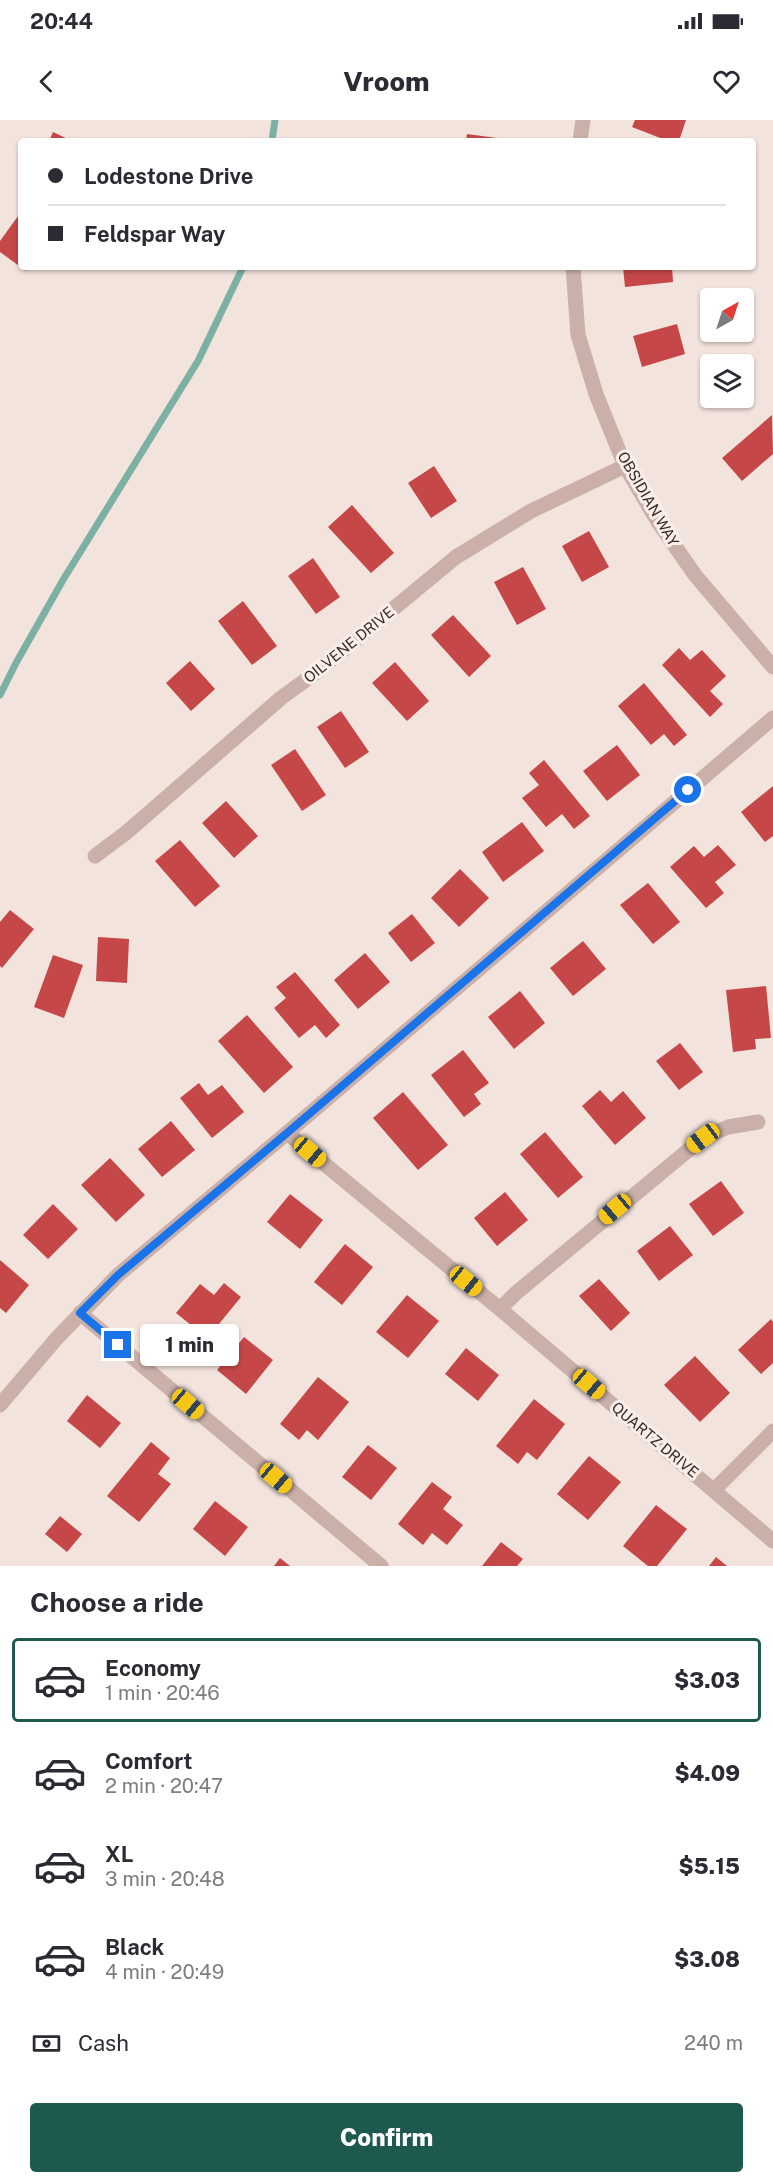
<!DOCTYPE html>
<html lang="en">
<head>
<meta charset="utf-8">
<style>
  :root { --surface:#fff; --page:#f7f7f7; --text:#2b2b33; --muted:#7c7c81; --line:#e1e1e2; --accent:#1e594f }
  body { margin:0; font-family:"Public Sans",sans-serif; background:var(--page); color:var(--text); height:100vh; display:flex; flex-direction:column; font-size:22px; white-space:nowrap }
  * { box-sizing:border-box; margin:0 }
  p { font-size:20px; color:var(--muted) }
  .icon { flex:none; width:33px; height:33px; fill:none; stroke:currentColor; stroke-width:2; stroke-linecap:round; stroke-linejoin:round }
  .map { position:relative; height:1446px; overflow:hidden }
  .drawer { display:flex; flex-direction:column; background:var(--surface); flex:1 }
  .drawer>* { flex:none }
  .hud { position:absolute; left:18px; top:18px; width:738px; height:132px; border-radius:6px; box-shadow:0 2px 4px #0004; display:grid; align-content:center; height:132px; padding:0 30px; background:var(--surface) }
  .needle { width:39px; rotate:39deg }
  .tools { position:absolute; left:700px; top:168px; display:grid; gap:12px }
  .tools a { display:grid; place-items:center; width:54px; height:54px; border-radius:6px; background:var(--surface); box-shadow:0 2px 4px #0004; font-size:30px }
  .end { position:absolute; width:27px; height:27px; margin:-14px; border:8px solid #1a73e8; background:#fff; box-shadow:0 0 0 3px #fff }
  .from { border-radius:50% }
  .bubble { position:absolute; height:42px; border-radius:6px; background:var(--surface); box-shadow:0 2px 4px #0004; font-size:20px; font-weight:800; line-height:42px; text-align:center }
  .car { position:absolute; width:18px; height:36px; margin:-18px -9px; border-radius:8px; box-shadow:0 0 4px 2px #0007; background:linear-gradient(#f5c518 24%,#345 0 40%,#f5c518 0 76%,#345 0 86%,#f5c518 0) }
  .hud b { display:flex; align-items:center; gap:21px; height:57px; font-size:22px }
  .hud b+b { border-top:2px solid var(--line) }
  .hud i { width:15px; height:15px; background:var(--text) }
  ul { padding:0; list-style:none }
  li { display:flex; align-items:center; gap:18px; height:84px; margin:0 12px 9px; padding:0 18px; border:3px solid transparent; border-radius:6px }
  li div { flex:1 }
  li b { display:block; font-size:22px }
  li em { font-style:normal; font-weight:800 }
  li.on { border-color:var(--accent) }
  li>.icon { width:54px; height:54px; stroke-width:1.5 }
  h2 { padding:0 30px; font-size:27px; line-height:72px }
  .pay { display:flex; align-items:center; gap:15px; height:66px; padding:0 30px; font-size:22px }
  .pay p { margin-inline-start:auto }
  .action { display:flex; gap:12px; margin-top:auto; padding:12px 30px }
  .action a { flex:1; height:69px; border-radius:6px; background:var(--accent); color:#fff; font-size:24px; font-weight:800; line-height:69px; text-align:center }
  .status { display:flex; justify-content:space-between; align-items:center; height:42px; padding:0 30px; background:var(--surface); direction:ltr }
  .status svg { height:16px; fill:currentColor }
  header { display:flex; justify-content:space-between; align-items:center; height:78px; padding:0 30px; background:var(--surface); font-size:27px; font-weight:800 }
  .map>svg:first-child { display:block }
  .lines { fill:none; stroke-linecap:round; stroke-linejoin:round }
  .stream { stroke:#7cb0a5; stroke-width:7 }
  .building { fill:#c64748 }
  .minor { stroke:#cbb0a9; stroke-width:15 }
  .route { stroke:#1a73e8; stroke-width:8 }
  .labels { text-anchor:middle; stroke-width:6; stroke-linejoin:round; paint-order:stroke }
  .street-label { font-size:15px; fill:#382a29; stroke:#faeee9 }
</style>
</head>
<body>
<div class="status"><b>20:44</b><svg viewBox="0 0 49 12"><path d="M0 12V9h3v3zM5 12V6h3v6zM10 12V3h3v9zM15 12V0h3v12zM26 1h20v11H26zM47 4h2v5h-2z"/></svg></div>
<header><svg class="icon" aria-label="back" viewBox="0 0 24 24"><path d="M15 5l-7 7 7 7"/></svg>Vroom<svg class="icon" aria-label="heart" viewBox="0 0 24 24"><path d="M12 20l-8-8c-3-5 5-10 8-4 3-6 11-1 8 4z"/></svg></header>
<div class="map">
<svg width="773" height="1446" viewBox="0 0 773 1446">
  <rect width="100%" height="100%" fill="#f2e3dd"/>
  <g class="lines">
    <g class="stream">
      <path d="M 272,21 L 275,0"/>
      <path d="M 0,575 L 16,543 L 63,460 L 198,241 L 243,147"/>
    </g>
  </g>
  <g class="building">
    <path d="M 635,0 L 686,0 L 679,21 L 668,21 L 632,7 Z"/>
    <path d="M 53,12 L 72,21 L 49,21 Z"/>
    <path d="M 467,14 L 511,20 L 511,21 L 466,21 Z"/>
    <path d="M 21,92 L 21,147 L 28,147 L 26,151 L 0,132 L 0,121 Z"/>
    <path d="M 623,147 L 672,147 L 673,162 L 625,167 Z"/>
    <path d="M 677,204 L 685,234 L 642,247 L 633,216 Z"/>
    <path d="M 772,295 L 773,334 L 742,361 L 722,338 Z"/>
    <path d="M 434,346 L 457,381 L 431,398 L 408,363 Z"/>
    <path d="M 352,385 L 394,433 L 371,453 L 328,407 Z"/>
    <path d="M 589,411 L 609,447 L 582,462 L 562,426 Z"/>
    <path d="M 313,438 L 340,477 L 316,494 L 288,456 Z"/>
    <path d="M 523,447 L 546,489 L 517,505 L 494,462 Z"/>
    <path d="M 243,481 L 277,526 L 252,545 L 218,501 Z"/>
    <path d="M 453,495 L 491,536 L 469,557 L 431,515 Z"/>
    <path d="M 679,528 L 690,540 L 702,530 L 726,556 L 710,571 L 723,584 L 710,597 L 662,545 Z"/>
    <path d="M 190,541 L 215,569 L 191,591 L 166,563 Z"/>
    <path d="M 395,542 L 429,581 L 407,601 L 372,563 Z"/>
    <path d="M 644,563 L 687,615 L 674,626 L 664,614 L 651,625 L 618,586 Z"/>
    <path d="M 341,591 L 369,632 L 345,648 L 317,607 Z"/>
    <path d="M 617,625 L 640,655 L 607,681 L 583,651 Z"/>
    <path d="M 295,629 L 326,675 L 302,691 L 271,645 Z"/>
    <path d="M 544,640 L 590,696 L 574,709 L 562,694 L 546,707 L 522,678 L 539,665 L 529,653 Z"/>
    <path d="M 773,666 L 773,716 L 765,722 L 741,692 Z"/>
    <path d="M 226,681 L 258,716 L 234,738 L 202,703 Z"/>
    <path d="M 522,702 L 544,731 L 503,762 L 482,732 Z"/>
    <path d="M 180,720 L 220,766 L 195,787 L 155,741 Z"/>
    <path d="M 718,725 L 736,745 L 715,762 L 724,773 L 706,788 L 670,747 L 694,726 L 704,737 Z"/>
    <path d="M 460,749 L 489,778 L 459,807 L 431,778 Z"/>
    <path d="M 648,763 L 680,802 L 653,824 L 620,785 Z"/>
    <path d="M 10,790 L 34,809 L 2,848 L 0,846 L 0,802 Z"/>
    <path d="M 412,794 L 435,823 L 411,842 L 388,813 Z"/>
    <path d="M 98,817 L 129,819 L 127,863 L 96,861 Z"/>
    <path d="M 583,821 L 606,849 L 573,876 L 550,848 Z"/>
    <path d="M 365,833 L 390,862 L 358,889 L 334,860 Z"/>
    <path d="M 53,835 L 83,845 L 64,898 L 34,887 Z"/>
    <path d="M 295,852 L 340,905 L 326,918 L 315,905 L 299,918 L 274,888 L 286,878 L 276,867 Z"/>
    <path d="M 766,866 L 771,918 L 755,919 L 756,929 L 733,932 L 726,870 Z"/>
    <path d="M 520,871 L 545,903 L 514,929 L 488,897 Z"/>
    <path d="M 247,895 L 293,947 L 264,973 L 218,921 Z"/>
    <path d="M 680,923 L 703,952 L 679,970 L 656,941 Z"/>
    <path d="M 463,930 L 489,963 L 474,974 L 481,984 L 464,997 L 431,955 Z"/>
    <path d="M 199,963 L 208,975 L 222,965 L 244,992 L 212,1018 L 180,978 Z"/>
    <path d="M 600,970 L 611,982 L 623,971 L 646,998 L 615,1025 L 582,986 Z"/>
    <path d="M 403,972 L 448,1025 L 418,1050 L 373,998 Z"/>
    <path d="M 171,1001 L 195,1030 L 162,1057 L 138,1029 Z"/>
    <path d="M 545,1012 L 583,1057 L 558,1078 L 520,1034 Z"/>
    <path d="M 110,1038 L 145,1075 L 116,1102 L 81,1065 Z"/>
    <path d="M 721,1061 L 744,1093 L 713,1116 L 689,1084 Z"/>
    <path d="M 505,1072 L 528,1100 L 497,1126 L 474,1098 Z"/>
    <path d="M 290,1074 L 323,1100 L 300,1129 L 267,1102 Z"/>
    <path d="M 53,1084 L 78,1109 L 48,1139 L 23,1115 Z"/>
    <path d="M 670,1106 L 693,1135 L 659,1161 L 637,1131 Z"/>
    <path d="M 345,1124 L 373,1147 L 342,1185 L 314,1162 Z"/>
    <path d="M 0,1140 L 29,1165 L 6,1193 L 0,1188 Z"/>
    <path d="M 599,1159 L 630,1193 L 611,1211 L 579,1176 Z"/>
    <path d="M 224,1163 L 241,1177 L 196,1232 L 179,1219 L 191,1205 L 176,1193 L 200,1164 L 214,1175 Z"/>
    <path d="M 407,1175 L 439,1201 L 408,1238 L 376,1212 Z"/>
    <path d="M 771,1199 L 773,1202 L 773,1243 L 761,1254 L 738,1230 Z"/>
    <path d="M 244,1217 L 273,1240 L 246,1274 L 217,1250 Z"/>
    <path d="M 466,1228 L 499,1255 L 478,1281 L 445,1254 Z"/>
    <path d="M 695,1236 L 730,1273 L 700,1302 L 664,1265 Z"/>
    <path d="M 318,1257 L 349,1282 L 318,1320 L 307,1310 L 299,1320 L 280,1304 Z"/>
    <path d="M 87,1275 L 121,1303 L 100,1328 L 67,1301 Z"/>
    <path d="M 534,1279 L 565,1304 L 537,1340 L 527,1332 L 518,1344 L 496,1326 Z"/>
    <path d="M 151,1322 L 170,1338 L 158,1354 L 171,1364 L 139,1402 L 107,1376 Z"/>
    <path d="M 368,1325 L 397,1348 L 371,1380 L 342,1357 Z"/>
    <path d="M 589,1336 L 621,1362 L 588,1400 L 557,1374 Z"/>
    <path d="M 432,1362 L 452,1377 L 443,1389 L 463,1405 L 447,1425 L 432,1413 L 423,1425 L 398,1404 Z"/>
    <path d="M 215,1381 L 248,1407 L 225,1436 L 193,1409 Z"/>
    <path d="M 656,1385 L 687,1409 L 657,1446 L 648,1446 L 623,1426 Z"/>
    <path d="M 60,1396 L 82,1414 L 67,1432 L 45,1414 Z"/>
    <path d="M 501,1422 L 523,1439 L 517,1446 L 482,1446 Z"/>
    <path d="M 716,1437 L 727,1446 L 709,1446 Z"/>
    <path d="M 280,1438 L 290,1446 L 274,1446 Z"/>
  </g>
  <g class="lines">
    <g class="minor">
      <path d="M 580,21 L 583,0"/>
      <path d="M 573,147 L 578,215 L 596,274 L 625,346 L 658,402 L 695,455 L 773,547"/>
      <path d="M 95,736 L 127,712 L 281,578 L 318,551 L 456,437 L 531,391 L 625,346"/>
      <path d="M 287,1013 L 500,1189 L 773,1421"/>
      <path d="M 500,1189 L 516,1173 L 703,1018 L 728,1007 L 758,1002"/>
      <path d="M 80,1193 L 381,1446"/>
      <path d="M 0,1285 L 56,1219 L 118,1155 L 287,1013 L 773,598"/>
      <path d="M 714,1370 L 773,1311"/>
    </g>
  </g>
  <g class="lines">
    <path class="route" d="M 118,1225 L 80,1193 L 118,1155 L 287,1013 L 688,670"/>
  </g>
  <g class="labels">
    <g class="street-label">
      <text transform="translate(648 379) rotate(60)" y="5">OBSIDIAN WAY</text>
      <text transform="translate(349 525) rotate(-39)" y="5">OILVENE DRIVE</text>
      <text transform="translate(655 1320) rotate(40)" y="5">QUARTZ DRIVE</text>
    </g>
  </g>
</svg>
<div class="tools">
<a><svg class="needle" viewBox="-14 -14 28 28"><path d="M0-13l5 13h-10z" fill="#e53935"/><path d="M0 13l5-13h-10z" fill="#7c7c81"/></svg></a>
<a><svg class="icon" aria-label="layers" viewBox="0 0 24 24"><path d="M12 4l9 5-9 5-9-5zM3 14l9 5 9-5"/></svg></a>
</div>
<i class="end from" style="left:688px;top:670px"></i>
<i class="end" style="left:118px;top:1225px"></i>
<div class="bubble" style="left:140px;top:1204px;width:99px">1 min</div>
<i class="car" style="left:703px;top:1018px;rotate:233deg"></i>
<i class="car" style="left:310px;top:1032px;rotate:130deg"></i>
<i class="car" style="left:615px;top:1089px;rotate:230deg"></i>
<i class="car" style="left:466px;top:1161px;rotate:129deg"></i>
<i class="car" style="left:589px;top:1264px;rotate:130deg"></i>
<i class="car" style="left:188px;top:1284px;rotate:130deg"></i>
<i class="car" style="left:276px;top:1358px;rotate:130deg"></i>
<div class="hud">
<b><i class="from"></i>Lodestone Drive</b>
<b><i></i>Feldspar Way</b>
</div>
</div>
<section class="drawer">
<h2>Choose a ride</h2>
<ul>
<li class="on"><svg class="icon" aria-label="car" viewBox="0 0 24 24"><path d="M5 17H2v-5l4-1 3-4h7l3 4 3 1v5h-3M9 17h6M6 11h13"/><circle cx="7" cy="17" r="2"/><circle cx="17" cy="17" r="2"/></svg><div><b>Economy</b><p>1 min · 20:46</p></div><em>$3.03</em></li>
<li><svg class="icon" aria-label="car" viewBox="0 0 24 24"><path d="M5 17H2v-5l4-1 3-4h7l3 4 3 1v5h-3M9 17h6M6 11h13"/><circle cx="7" cy="17" r="2"/><circle cx="17" cy="17" r="2"/></svg><div><b>Comfort</b><p>2 min · 20:47</p></div><em>$4.09</em></li>
<li><svg class="icon" aria-label="car" viewBox="0 0 24 24"><path d="M5 17H2v-5l4-1 3-4h7l3 4 3 1v5h-3M9 17h6M6 11h13"/><circle cx="7" cy="17" r="2"/><circle cx="17" cy="17" r="2"/></svg><div><b>XL</b><p>3 min · 20:48</p></div><em>$5.15</em></li>
<li><svg class="icon" aria-label="car" viewBox="0 0 24 24"><path d="M5 17H2v-5l4-1 3-4h7l3 4 3 1v5h-3M9 17h6M6 11h13"/><circle cx="7" cy="17" r="2"/><circle cx="17" cy="17" r="2"/></svg><div><b>Black</b><p>4 min · 20:49</p></div><em>$3.08</em></li>
</ul>
<div class="pay"><svg class="icon" aria-label="cash" viewBox="0 0 24 24"><path d="M3 7h18v10H3z"/><circle cx="12" cy="12" r="2"/></svg>Cash<p>240 m</p></div>
<div class="action"><a>Confirm</a></div>
</section>
</body>
</html>
